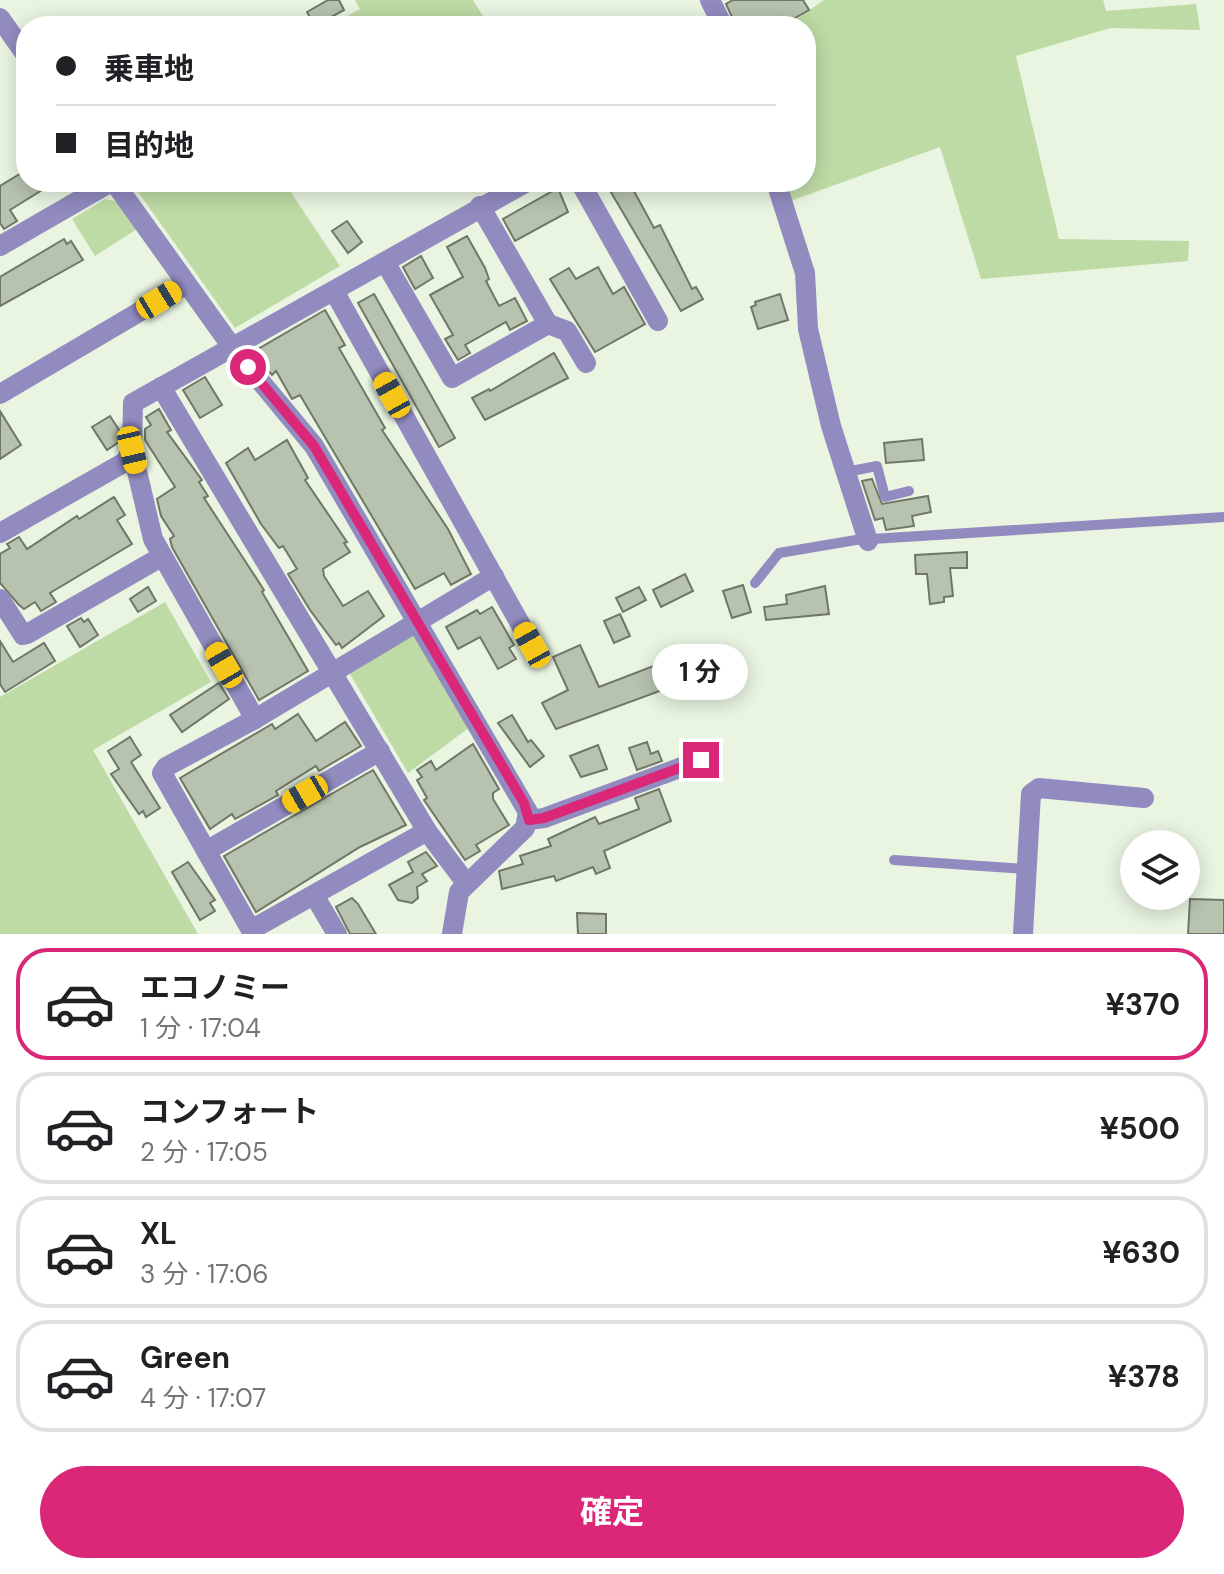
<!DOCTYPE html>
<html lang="ja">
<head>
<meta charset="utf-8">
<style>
  :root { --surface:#fff; --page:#f6f6f6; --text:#202124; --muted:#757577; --line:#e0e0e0; --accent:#db2777 }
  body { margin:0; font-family:"DM Sans","Noto Sans JP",sans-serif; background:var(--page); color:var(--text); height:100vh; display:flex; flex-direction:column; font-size:30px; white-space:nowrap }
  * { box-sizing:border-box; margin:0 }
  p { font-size:26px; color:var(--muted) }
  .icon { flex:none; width:44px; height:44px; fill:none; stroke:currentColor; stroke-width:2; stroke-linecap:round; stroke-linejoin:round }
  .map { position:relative; height:934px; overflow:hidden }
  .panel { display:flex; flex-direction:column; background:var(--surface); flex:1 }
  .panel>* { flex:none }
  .banner { position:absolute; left:16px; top:16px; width:800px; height:176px; border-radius:32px; box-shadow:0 4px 20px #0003; display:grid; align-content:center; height:176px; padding:0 40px; background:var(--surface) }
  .controls { position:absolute; left:1120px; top:830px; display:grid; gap:16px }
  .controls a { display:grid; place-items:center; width:80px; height:80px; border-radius:50%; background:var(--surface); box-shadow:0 4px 20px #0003; font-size:40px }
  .end { position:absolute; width:36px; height:36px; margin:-18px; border:10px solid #db2777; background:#fff; box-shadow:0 0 0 4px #fff }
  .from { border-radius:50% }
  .bubble { position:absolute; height:56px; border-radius:28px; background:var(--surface); box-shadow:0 4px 20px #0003; font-size:26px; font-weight:700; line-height:56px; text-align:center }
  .car { position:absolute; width:24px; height:48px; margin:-24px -12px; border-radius:10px; box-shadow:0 0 6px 2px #0007; background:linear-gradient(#f5c518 24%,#345 0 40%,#f5c518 0 76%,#345 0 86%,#f5c518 0) }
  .banner b { display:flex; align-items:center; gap:28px; height:76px; font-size:30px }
  .banner b+b { border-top:2px solid var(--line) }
  .banner i { width:20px; height:20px; background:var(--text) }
  ul { padding:14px 0 0; list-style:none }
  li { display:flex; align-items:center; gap:24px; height:112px; margin:0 16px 12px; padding:0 24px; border:4px solid var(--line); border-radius:32px }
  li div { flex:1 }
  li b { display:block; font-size:30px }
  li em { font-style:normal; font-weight:700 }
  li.active { border-color:var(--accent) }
  li>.icon { width:72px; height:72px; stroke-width:1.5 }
  .action { display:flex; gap:16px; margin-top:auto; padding:16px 40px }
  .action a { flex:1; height:92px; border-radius:48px; background:var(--accent); color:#fff; font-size:32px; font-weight:700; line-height:92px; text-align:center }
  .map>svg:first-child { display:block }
  .green { fill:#bedba5 }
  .building { fill:#b7c2af; stroke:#6f7867; stroke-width:2 }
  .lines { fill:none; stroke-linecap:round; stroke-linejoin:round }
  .service { stroke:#928bc0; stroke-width:10 }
  .minor { stroke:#928bc0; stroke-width:20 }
  .route { stroke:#db2777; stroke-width:10 }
</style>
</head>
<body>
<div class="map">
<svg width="1224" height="934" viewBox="0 0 1224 934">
  <rect width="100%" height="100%" fill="#e9f4e1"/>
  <g class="green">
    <path d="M 355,0 L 473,0 L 489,26 L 329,26 L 360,9 Z"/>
    <path d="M 824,0 L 1103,0 L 1106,11 L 1196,4 L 1200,30 L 1110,28 L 1016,56 L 1059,239 L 1189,241 L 1188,261 L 981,279 L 940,147 L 785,203 L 774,182 L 806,182 L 806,26 L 787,26 Z"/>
    <path d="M 131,182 L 284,182 L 340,266 L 235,328 Z"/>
    <path d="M 105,199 L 118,202 L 137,229 L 95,256 L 72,219 Z"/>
    <path d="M 165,602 L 211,682 L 93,750 L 198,934 L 0,934 L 0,697 Z"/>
    <path d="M 411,631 L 470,727 L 408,773 L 350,674 L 351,667 Z"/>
  </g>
  <g class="building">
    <path d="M 328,0 L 339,0 L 344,10 L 315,26 L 307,12 Z"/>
    <path d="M 733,0 L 803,0 L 809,10 L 781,26 L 736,26 L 726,4 Z"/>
    <path d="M 23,172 L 26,182 L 55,182 L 10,210 L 17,221 L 4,229 L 0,223 L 0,186 Z"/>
    <path d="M 622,182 L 629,182 L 654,228 L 660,225 L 692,289 L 696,287 L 703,299 L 681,311 L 609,189 Z"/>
    <path d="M 558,188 L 568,212 L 515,241 L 503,219 Z"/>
    <path d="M 347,221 L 362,242 L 348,253 L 332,231 Z"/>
    <path d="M 467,236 L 485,268 L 489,279 L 486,281 L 499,306 L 515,298 L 527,321 L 510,330 L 506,322 L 465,345 L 470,353 L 458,360 L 445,339 L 453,335 L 430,295 L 463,277 L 447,247 Z"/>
    <path d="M 64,239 L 67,244 L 71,241 L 83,260 L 0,306 L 0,277 Z"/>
    <path d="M 421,256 L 433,278 L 415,289 L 403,267 Z"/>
    <path d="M 598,267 L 613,294 L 624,287 L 645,324 L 595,352 L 550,279 L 569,268 L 576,279 Z"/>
    <path d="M 374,294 L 455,438 L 439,447 L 358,303 Z"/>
    <path d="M 780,294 L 788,320 L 758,329 L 751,307 L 756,305 L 755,302 Z"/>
    <path d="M 325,310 L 345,345 L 339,348 L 385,428 L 382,430 L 448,529 L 471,574 L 451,585 L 444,573 L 415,589 L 300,395 L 292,399 L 276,371 L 272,375 L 253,352 Z"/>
    <path d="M 554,353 L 568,378 L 485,420 L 472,398 L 489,389 L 490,391 Z"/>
    <path d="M 205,377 L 222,405 L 200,418 L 183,390 Z"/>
    <path d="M 159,409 L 171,430 L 167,432 L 202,480 L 199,482 L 208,496 L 204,498 L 264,590 L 262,592 L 308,671 L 259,700 L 172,547 L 170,539 L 174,536 L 161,516 L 157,499 L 175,487 L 145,440 L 145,429 L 151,425 L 146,417 Z"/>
    <path d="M 0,411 L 21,445 L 0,459 Z"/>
    <path d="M 110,416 L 119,430 L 119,442 L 107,450 L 92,427 Z"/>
    <path d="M 922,439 L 924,460 L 886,463 L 884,443 Z"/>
    <path d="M 287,440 L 308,478 L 305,480 L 347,542 L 344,543 L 350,552 L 323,569 L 324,576 L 343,606 L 368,591 L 384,616 L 342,648 L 339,643 L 336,645 L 310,610 L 288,574 L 297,569 L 283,546 L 279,548 L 261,524 L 226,463 L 248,448 L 255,460 Z"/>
    <path d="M 872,479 L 882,504 L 928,496 L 931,512 L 912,516 L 914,526 L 886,530 L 883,518 L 875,520 L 862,481 Z"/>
    <path d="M 114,497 L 125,515 L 117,520 L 132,544 L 50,593 L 56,602 L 41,611 L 35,602 L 24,609 L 19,605 L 0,583 L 0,554 L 10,548 L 7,544 L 19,537 L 27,549 L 77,516 L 79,519 Z"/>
    <path d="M 967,552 L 967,568 L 950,568 L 953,596 L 944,597 L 944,602 L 930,604 L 927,574 L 916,574 L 915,555 Z"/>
    <path d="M 685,574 L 693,591 L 661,607 L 653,590 Z"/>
    <path d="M 743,585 L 751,612 L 732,618 L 723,591 Z"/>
    <path d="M 825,586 L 829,614 L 766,620 L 764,607 L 787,604 L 786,595 Z"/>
    <path d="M 148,587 L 156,601 L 138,612 L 130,599 Z"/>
    <path d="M 639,587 L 646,600 L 623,612 L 616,598 Z"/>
    <path d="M 492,607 L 514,645 L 509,648 L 516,659 L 498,669 L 480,637 L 458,649 L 446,627 L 477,610 L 480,614 Z"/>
    <path d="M 620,614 L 630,636 L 614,643 L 604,621 Z"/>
    <path d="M 81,618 L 84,622 L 88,619 L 98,635 L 80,647 L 67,626 Z"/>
    <path d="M 0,641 L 13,662 L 44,643 L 55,661 L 5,692 L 0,684 Z"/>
    <path d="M 580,645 L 599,687 L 669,660 L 679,684 L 556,729 L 542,703 L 568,690 L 553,657 Z"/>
    <path d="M 219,683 L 229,699 L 182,732 L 170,715 Z"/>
    <path d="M 298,714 L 316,741 L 345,722 L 361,746 L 319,771 L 316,766 L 276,791 L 278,795 L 235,819 L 232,814 L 210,829 L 180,778 L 272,724 L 275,729 Z"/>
    <path d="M 512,715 L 528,742 L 531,740 L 544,756 L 530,767 L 498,723 Z"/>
    <path d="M 130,737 L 141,755 L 131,762 L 160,808 L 146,817 L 143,811 L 139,814 L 111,774 L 119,769 L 108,751 Z"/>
    <path d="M 647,742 L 651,754 L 658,751 L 662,761 L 637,770 L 629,748 Z"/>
    <path d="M 473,744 L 499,789 L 493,793 L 493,799 L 509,825 L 476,845 L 480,851 L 465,860 L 424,800 L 427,798 L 417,780 L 422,777 L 417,770 L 431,761 L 436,770 Z"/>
    <path d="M 598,745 L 607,769 L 581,777 L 570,756 Z"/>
    <path d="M 373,770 L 406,825 L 360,847 L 256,912 L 224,856 Z"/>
    <path d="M 659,789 L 671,821 L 604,851 L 610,868 L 596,874 L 593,867 L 556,881 L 554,876 L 502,889 L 499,871 L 523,864 L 520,856 L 551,846 L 548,839 L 595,817 L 599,824 L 639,809 L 635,798 Z"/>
    <path d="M 426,852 L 437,866 L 422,874 L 427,881 L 417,887 L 418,898 L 412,903 L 398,900 L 389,885 L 413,872 L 408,862 Z"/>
    <path d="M 188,862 L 215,900 L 210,903 L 215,911 L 200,920 L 172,872 Z"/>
    <path d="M 352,898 L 358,904 L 376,934 L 350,934 L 336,907 Z"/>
    <path d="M 1190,899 L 1224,900 L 1224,934 L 1188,934 Z"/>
    <path d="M 577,913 L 606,914 L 606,934 L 578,934 Z"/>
  </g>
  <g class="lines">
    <g class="service">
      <path d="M 846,472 L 877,466 L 885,497 L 909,491"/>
      <path d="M 755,583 L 779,553 L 856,540 L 1224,517"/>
      <path d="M 894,860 L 1027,869"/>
    </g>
    <g class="minor">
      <path d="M 710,0 L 723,26"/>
      <path d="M 0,18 L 26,55"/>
      <path d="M 114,182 L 232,347 L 314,446 L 528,812 L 525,828 L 459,892 L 452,934"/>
      <path d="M 580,182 L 658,321"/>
      <path d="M 776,182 L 805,273 L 808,329 L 831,426 L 868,541"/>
      <path d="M 0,246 L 111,182"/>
      <path d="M 385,262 L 452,378 L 548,324 L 480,206"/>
      <path d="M 334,291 L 532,645"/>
      <path d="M 548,324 L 567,331 L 586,363"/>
      <path d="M 161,387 L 427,831 L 466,883"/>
      <path d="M 0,394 L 185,285"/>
      <path d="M 0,533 L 125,462 L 132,450"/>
      <path d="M 0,599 L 23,635 L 27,634 L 161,557"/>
      <path d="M 255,719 L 153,539 L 132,450 L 133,403 L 527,182"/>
      <path d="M 529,820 L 544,818 L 701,760"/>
      <path d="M 427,831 L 251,930 L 162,773 L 166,767 L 255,719 L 494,576"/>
      <path d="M 206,851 L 380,751"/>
      <path d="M 314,895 L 337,934"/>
      <path d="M 1023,934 L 1031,794 L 1039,788 L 1144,798"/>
    </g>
  </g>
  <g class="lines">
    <path class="route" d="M 248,367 L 314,446 L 524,803 L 529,820 L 544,818 L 701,760"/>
  </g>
</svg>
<div class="controls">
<a><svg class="icon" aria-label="layers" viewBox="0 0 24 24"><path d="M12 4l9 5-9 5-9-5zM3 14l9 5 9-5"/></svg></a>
</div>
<i class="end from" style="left:248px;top:367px"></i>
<i class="end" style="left:701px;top:760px"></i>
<div class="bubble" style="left:652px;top:644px;width:96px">1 分</div>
<i class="car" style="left:159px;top:300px;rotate:59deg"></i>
<i class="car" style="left:392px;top:395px;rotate:331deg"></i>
<i class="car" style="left:132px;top:450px;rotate:167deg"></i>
<i class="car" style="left:532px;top:645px;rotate:331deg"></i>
<i class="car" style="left:224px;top:665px;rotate:330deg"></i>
<i class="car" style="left:305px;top:794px;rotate:240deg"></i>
<div class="banner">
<b><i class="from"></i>乗車地</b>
<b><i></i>目的地</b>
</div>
</div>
<section class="panel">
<ul>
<li class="active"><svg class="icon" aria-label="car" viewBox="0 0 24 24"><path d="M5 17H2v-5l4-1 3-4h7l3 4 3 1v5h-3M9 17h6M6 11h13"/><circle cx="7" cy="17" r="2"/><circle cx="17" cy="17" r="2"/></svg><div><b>エコノミー</b><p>1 分 · 17:04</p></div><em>¥370</em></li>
<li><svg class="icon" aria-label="car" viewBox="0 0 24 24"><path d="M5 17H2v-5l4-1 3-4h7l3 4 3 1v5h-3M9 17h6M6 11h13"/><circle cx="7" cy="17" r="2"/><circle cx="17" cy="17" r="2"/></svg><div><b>コンフォート</b><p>2 分 · 17:05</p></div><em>¥500</em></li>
<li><svg class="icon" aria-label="car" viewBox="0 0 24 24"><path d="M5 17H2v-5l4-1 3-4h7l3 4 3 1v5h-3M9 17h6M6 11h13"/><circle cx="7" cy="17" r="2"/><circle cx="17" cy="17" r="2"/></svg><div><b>XL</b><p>3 分 · 17:06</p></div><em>¥630</em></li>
<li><svg class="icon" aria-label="car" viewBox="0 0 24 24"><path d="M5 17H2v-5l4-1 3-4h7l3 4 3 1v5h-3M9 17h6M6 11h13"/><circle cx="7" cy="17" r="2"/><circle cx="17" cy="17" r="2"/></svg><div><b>Green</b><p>4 分 · 17:07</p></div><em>¥378</em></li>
</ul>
<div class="action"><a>確定</a></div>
</section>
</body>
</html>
